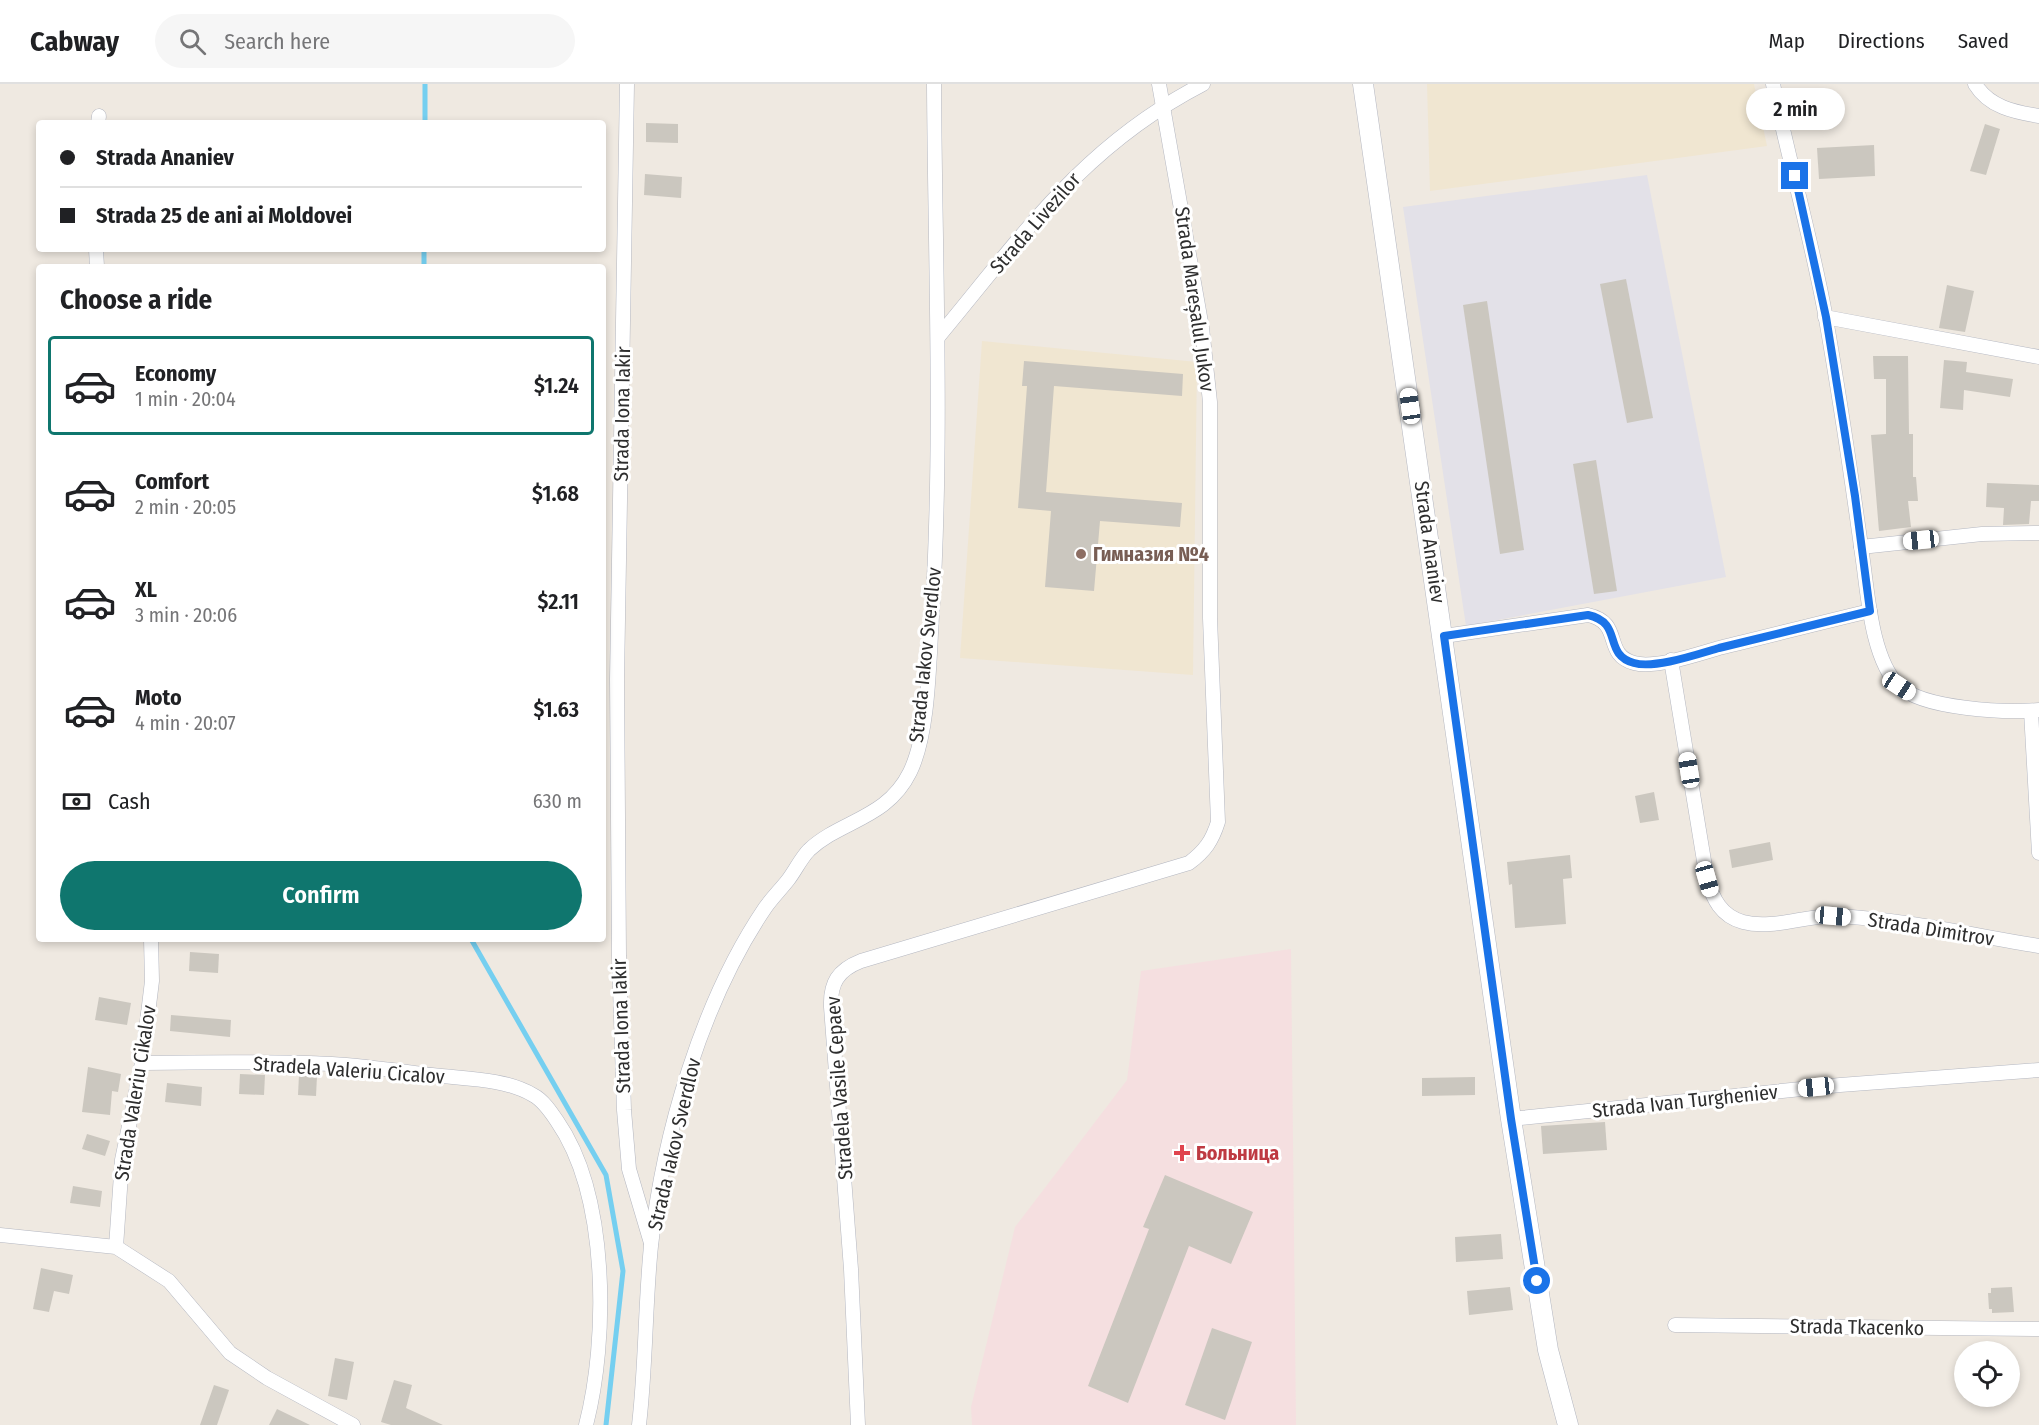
<!DOCTYPE html>
<html lang="en">
<head>
<meta charset="utf-8">
<style>
  :root { --surface:#fff; --page:#f6f6f6; --text:#202124; --muted:#757577; --line:#e0e0e0; --accent:#0f766e }
  body { margin:0; font-family:"Fira Sans Condensed",sans-serif; background:var(--page); color:var(--text); height:100vh; display:flex; flex-direction:column; font-size:22px; white-space:nowrap }
  * { box-sizing:border-box; margin:0 }
  p { font-size:20px; color:var(--muted) }
  .icon { flex:none; width:33px; height:33px; fill:none; stroke:currentColor; stroke-width:2; stroke-linecap:round; stroke-linejoin:round }
  .map { position:relative; flex:1; overflow:hidden }
  .panel { position:absolute; left:36px; top:180px; width:570px; height:678px; display:flex; flex-direction:column; background:var(--surface); border-radius:6px; box-shadow:0 3px 9px #0003 }
  .panel>* { flex:none }
  .hud { position:absolute; left:36px; top:36px; width:570px; height:132px; border-radius:6px; box-shadow:0 3px 9px #0003; display:grid; align-content:center; height:132px; padding:0 24px; background:var(--surface) }
  .buttons { position:absolute; left:1954px; top:1257px; display:grid; gap:12px }
  .buttons a { display:grid; place-items:center; width:66px; height:66px; border-radius:50%; background:var(--surface); box-shadow:0 3px 9px #0003; font-size:30px }
  .end { position:absolute; width:27px; height:27px; margin:-14px; border:8px solid #1a73e8; background:#fff; box-shadow:0 0 0 3px #fff }
  .from { border-radius:50% }
  .bubble { position:absolute; height:42px; border-radius:21px; background:var(--surface); box-shadow:0 3px 9px #0003; font-size:20px; font-weight:600; line-height:42px; text-align:center }
  .car { position:absolute; width:18px; height:36px; margin:-18px -9px; border-radius:8px; box-shadow:0 0 4px 2px #0007; background:linear-gradient(#fff 24%,#345 0 40%,#fff 0 76%,#345 0 86%,#fff 0) }
  .hud b { display:flex; align-items:center; gap:21px; height:57px; font-size:22px }
  .hud b+b { border-top:2px solid var(--line) }
  .hud i { width:15px; height:15px; background:var(--text) }
  ul { padding:0; list-style:none }
  li { display:flex; align-items:center; gap:18px; height:99px; margin:0 12px 9px; padding:0 12px; border:3px solid transparent; border-radius:6px }
  li div { flex:1 }
  li b { display:block; font-size:22px }
  li em { font-style:normal; font-weight:600 }
  li.current { border-color:var(--accent) }
  li>.icon { width:54px; height:54px; stroke-width:1.5 }
  h2 { padding:0 24px; font-size:27px; line-height:72px }
  .pay { display:flex; align-items:center; gap:15px; height:66px; padding:0 24px; font-size:22px }
  .pay p { margin-inline-start:auto }
  .primary-button { display:flex; gap:12px; margin-top:auto; padding:12px 24px }
  .primary-button a { flex:1; height:69px; border-radius:36px; background:var(--accent); color:#fff; font-size:24px; font-weight:600; line-height:69px; text-align:center }
  header { display:flex; align-items:center; gap:36px; box-sizing:border-box; height:84px; padding:0 30px; background:var(--surface); border-bottom:2px solid var(--line) }
  header strong { font-size:28px }
  nav { display:flex; gap:33px; margin-inline-start:auto; font-size:21px }
  .search { width:420px; height:54px; background:var(--page); display:flex; align-items:center; gap:15px; box-sizing:border-box; padding:0 21px; border-radius:33px; color:var(--muted); font-size:22px }
  .map>svg:first-child { display:block }
  .industrial { fill:#e3e1e8 }
  .education { fill:#f0e6d1 }
  .medical { fill:#f5dfe0 }
  .lines { fill:none; stroke-linecap:round; stroke-linejoin:round }
  .stream { stroke:#75cff0; stroke-width:5 }
  .building { fill:#cbc7bf }
  .street-casing { stroke:#b4b7c1; stroke-width:15 }
  .secondary-casing { stroke:#b4b7c1; stroke-width:21 }
  .street { stroke:#fff; stroke-width:14 }
  .secondary { stroke:#fff; stroke-width:20 }
  .route { stroke:#1a73e8; stroke-width:8 }
  .education-dot { fill:#8d6e63; stroke:#fff; stroke-width:2 }
  .health-dot { fill:#e0444e; stroke:#fff; stroke-width:2 }
  .labels { text-anchor:middle; stroke-width:6; stroke-linejoin:round; paint-order:stroke }
  .street-label { font-size:20px; fill:#2e2e2e; stroke:#fff }
  .education-label { font-size:20px; font-weight:bold; fill:#785e54; stroke:#fff; text-anchor:start }
  .health-label { font-size:20px; font-weight:bold; fill:#be3a42; stroke:#fff; text-anchor:start }
</style>
</head>
<body>
<header>
<strong>Cabway</strong>
<div class="search"><svg class="icon" aria-label="search" viewBox="0 0 24 24"><circle cx="10" cy="10" r="6"/><path d="M15 15l6 6"/></svg>Search here</div>
<nav><a>Map</a><a>Directions</a><a>Saved</a></nav>
</header>
<div class="map">
<svg width="2039" height="1341" viewBox="0 0 2039 1341">
  <rect width="100%" height="100%" fill="#efe9e1"/>
  <path class="industrial" d="M 1647,91 L 1726,493 L 1466,542 L 1403,123 Z"/>
  <g class="education">
    <path d="M 1427,0 L 1754,0 L 1767,62 L 1430,107 Z"/>
    <path d="M 982,257 L 1197,278 L 1193,591 L 960,574 Z"/>
  </g>
  <path class="medical" d="M 1291,865 L 1296,1341 L 972,1341 L 971,1323 L 1015,1143 L 1127,996 L 1141,887 Z"/>
  <g class="lines">
    <g class="stream">
      <path d="M 425,39 L 425,0"/>
      <path d="M 424,183 L 424,165"/>
      <path d="M 471,855 L 606,1091 L 623,1187 L 606,1341"/>
    </g>
  </g>
  <g class="building">
    <path d="M 646,39 L 678,40 L 678,59 L 646,58 Z"/>
    <path d="M 1985,40 L 2000,45 L 1986,91 L 1970,87 Z"/>
    <path d="M 1874,61 L 1875,92 L 1819,95 L 1817,64 Z"/>
    <path d="M 645,90 L 682,93 L 681,114 L 644,111 Z"/>
    <path d="M 1626,195 L 1653,334 L 1627,339 L 1600,200 Z"/>
    <path d="M 1947,201 L 1974,207 L 1965,248 L 1939,244 Z"/>
    <path d="M 1487,217 L 1524,466 L 1500,470 L 1463,221 Z"/>
    <path d="M 1873,272 L 1908,272 L 1909,350 L 1913,350 L 1913,393 L 1916,393 L 1918,417 L 1908,417 L 1911,443 L 1879,447 L 1871,351 L 1886,350 L 1886,295 L 1874,295 Z"/>
    <path d="M 1944,276 L 1967,278 L 1966,288 L 2013,295 L 2010,313 L 1964,306 L 1963,326 L 1940,324 Z"/>
    <path d="M 1024,277 L 1183,290 L 1182,312 L 1054,302 L 1046,408 L 1182,419 L 1180,443 L 1100,437 L 1094,507 L 1045,503 L 1051,427 L 1018,424 L 1027,302 L 1022,302 Z"/>
    <path d="M 1596,376 L 1617,507 L 1594,510 L 1573,380 Z"/>
    <path d="M 1987,399 L 2039,401 L 2039,417 L 2031,417 L 2029,440 L 2003,441 L 2004,424 L 1986,423 Z"/>
    <path d="M 1654,708 L 1659,736 L 1640,739 L 1635,712 Z"/>
    <path d="M 1770,758 L 1773,776 L 1732,784 L 1729,766 Z"/>
    <path d="M 1570,771 L 1572,794 L 1563,795 L 1566,840 L 1515,844 L 1512,800 L 1509,801 L 1507,778 Z"/>
    <path d="M 190,868 L 219,870 L 218,889 L 189,887 Z"/>
    <path d="M 99,913 L 131,919 L 127,941 L 95,936 Z"/>
    <path d="M 171,931 L 231,936 L 230,953 L 170,947 Z"/>
    <path d="M 88,983 L 121,990 L 118,1008 L 112,1007 L 110,1031 L 82,1028 Z"/>
    <path d="M 240,990 L 265,991 L 264,1011 L 239,1010 Z"/>
    <path d="M 299,991 L 317,992 L 316,1012 L 298,1011 Z"/>
    <path d="M 1475,993 L 1475,1011 L 1422,1012 L 1422,994 Z"/>
    <path d="M 167,999 L 202,1003 L 201,1022 L 165,1018 Z"/>
    <path d="M 1605,1038 L 1607,1066 L 1543,1070 L 1541,1042 Z"/>
    <path d="M 87,1050 L 110,1057 L 105,1072 L 82,1065 Z"/>
    <path d="M 1165,1091 L 1253,1128 L 1231,1180 L 1189,1162 L 1128,1319 L 1088,1302 L 1149,1145 L 1143,1143 Z"/>
    <path d="M 73,1102 L 102,1107 L 100,1123 L 70,1119 Z"/>
    <path d="M 1501,1150 L 1503,1175 L 1456,1178 L 1455,1153 Z"/>
    <path d="M 41,1184 L 73,1191 L 69,1210 L 54,1207 L 49,1228 L 33,1225 Z"/>
    <path d="M 1510,1203 L 1513,1226 L 1469,1231 L 1467,1207 Z"/>
    <path d="M 2012,1203 L 2014,1228 L 1992,1229 L 1992,1225 L 1989,1225 L 1988,1209 L 1991,1209 L 1991,1204 Z"/>
    <path d="M 1212,1244 L 1252,1258 L 1225,1336 L 1185,1321 Z"/>
    <path d="M 335,1274 L 354,1278 L 347,1316 L 328,1312 Z"/>
    <path d="M 394,1296 L 412,1301 L 406,1324 L 443,1341 L 391,1341 L 381,1338 Z"/>
    <path d="M 214,1301 L 229,1306 L 217,1341 L 200,1341 Z"/>
    <path d="M 277,1325 L 310,1341 L 269,1341 Z"/>
  </g>
  <g class="lines">
    <defs>
      <g id="street">
        <path d="M 627,0 L 617,595 L 619,872 L 624,1026 L 629,1085 L 651,1159"/>
        <path d="M 1773,0 C 1789,78 1812,156 1826,235 C 1840,315 1852,396 1863,477 C 1868,512 1872,576 1899,602 C 1923,625 2005,629 2039,626"/>
        <path d="M 1975,0 C 1989,23 2014,28 2039,32"/>
        <path d="M 98,39 L 99,32"/>
        <path d="M 96,165 L 97,183"/>
        <path d="M 1825,233 L 2039,273"/>
        <path d="M 939,252 C 1023,151 1083,62 1203,0"/>
        <path d="M 1861,463 L 1982,450 L 2039,449"/>
        <path d="M 1444,552 L 1588,531 C 1624,539 1602,570 1634,579 C 1655,585 1698,570 1719,564 C 1769,552 1819,539 1870,527"/>
        <path d="M 1671,576 L 1707,795 C 1713,815 1721,832 1743,838 C 1772,846 1806,831 1835,832 C 1903,835 1972,851 2039,862"/>
        <path d="M 2031,627 L 2039,769"/>
        <path d="M 142,979 C 206,978 269,977 332,980 C 365,982 399,987 432,991 C 465,995 504,994 533,1011 C 543,1016 551,1028 557,1037 C 609,1112 608,1256 586,1341"/>
        <path d="M 1511,1035 L 1840,1001 L 2039,986"/>
        <path d="M 0,1151 L 116,1163 L 169,1197 L 230,1269 L 267,1294 L 353,1341"/>
        <path d="M 116,1163 L 122,1076 L 142,979 L 152,897 L 151,855"/>
        <path d="M 1675,1241 L 2039,1245"/>
        <path d="M 639,1341 C 646,1281 645,1221 651,1162 C 663,1050 702,917 765,824 C 772,814 781,805 788,796 C 795,787 801,774 809,766 C 841,736 887,735 910,688 C 929,649 929,577 932,532 C 943,355 935,177 934,0"/>
        <path d="M 858,1341 L 851,1185 L 831,923 C 830,899 838,886 861,877 L 1189,779 C 1205,767 1212,757 1218,738 L 1210,534 L 1210,318 L 1202,244 L 1159,0"/>
      </g>
      <path id="secondary" d="M 1363,0 L 1511,1035 L 1548,1266 L 1568,1341"/>
    </defs>
    <use href="#street" class="street-casing"/>
    <use href="#secondary" class="secondary-casing"/>
    <use href="#street" class="street"/>
    <use href="#secondary" class="secondary"/>
  </g>
  <g class="lines">
    <path class="route" d="M 1537,1197 L 1511,1035 L 1444,552 L 1588,531 C 1624,539 1602,570 1634,579 C 1655,585 1698,570 1719,564 C 1769,552 1820,539 1870,527 L 1855,412 L 1826,233 L 1795,92"/>
  </g>
  <circle class="education-dot" cx="1081" cy="470" r="6"/>
  <path class="health-dot" d="M1179 1060h6v6h6v6h-6v6h-6v-6h-6v-6h6z"/>
  <g class="labels">
    <g class="street-label">
      <text transform="translate(1035 139) rotate(-49)" y="7">Strada Livezilor</text>
      <text transform="translate(1195 215) rotate(82)" y="7">Strada Mareșalul Jukov</text>
      <text transform="translate(622 330) rotate(-89)" y="7">Strada Iona Iakir</text>
      <text transform="translate(1430 458) rotate(82)" y="7">Strada Ananiev</text>
      <text transform="translate(925 571) rotate(-84)" y="7">Strada Iakov Sverdlov</text>
      <text transform="translate(1931 845) rotate(9)" y="7">Strada Dimitrov</text>
      <text transform="translate(621 942) rotate(-92)" y="7">Strada Iona Iakir</text>
      <text transform="translate(349 986) rotate(4)" y="7">Stradela Valeriu Cicalov</text>
      <text transform="translate(839 1004) rotate(-94)" y="7">Stradela Vasile Cepaev</text>
      <text transform="translate(135 1009) rotate(-81)" y="7">Strada Valeriu Cikalov</text>
      <text transform="translate(1685 1017) rotate(-6)" y="7">Strada Ivan Turgheniev</text>
      <text transform="translate(674 1060) rotate(-77)" y="7">Strada Iakov Sverdlov</text>
      <text transform="translate(1857 1243) rotate(1)" y="7">Strada Tkacenko</text>
    </g>
    <g class="education-label">
      <text x="1093" y="477">Гимназия №4</text>
    </g>
    <g class="health-label">
      <text x="1196" y="1076">Больница</text>
    </g>
  </g>
</svg>
<div class="buttons">
<a><svg class="icon" aria-label="locate" viewBox="0 0 24 24"><circle cx="12" cy="12" r="6"/><path d="M12 2v4M12 18v4M2 12h4M18 12h4"/></svg></a>
</div>
<i class="end from" style="left:1537px;top:1197px"></i>
<i class="end" style="left:1795px;top:92px"></i>
<div class="bubble" style="left:1746px;top:4px;width:99px">2 min</div>
<i class="car" style="left:1410px;top:322px;rotate:352deg"></i>
<i class="car" style="left:1921px;top:456px;rotate:264deg"></i>
<i class="car" style="left:1899px;top:602px;rotate:123deg"></i>
<i class="car" style="left:1689px;top:686px;rotate:351deg"></i>
<i class="car" style="left:1707px;top:795px;rotate:164deg"></i>
<i class="car" style="left:1833px;top:832px;rotate:95deg"></i>
<i class="car" style="left:1816px;top:1003px;rotate:264deg"></i>
<div class="hud">
<b><i class="from"></i>Strada Ananiev</b>
<b><i></i>Strada 25 de ani ai Moldovei</b>
</div>
<section class="panel">
<h2>Choose a ride</h2>
<ul>
<li class="current"><svg class="icon" aria-label="car" viewBox="0 0 24 24"><path d="M5 17H2v-5l4-1 3-4h7l3 4 3 1v5h-3M9 17h6M6 11h13"/><circle cx="7" cy="17" r="2"/><circle cx="17" cy="17" r="2"/></svg><div><b>Economy</b><p>1 min · 20:04</p></div><em>$1.24</em></li>
<li><svg class="icon" aria-label="car" viewBox="0 0 24 24"><path d="M5 17H2v-5l4-1 3-4h7l3 4 3 1v5h-3M9 17h6M6 11h13"/><circle cx="7" cy="17" r="2"/><circle cx="17" cy="17" r="2"/></svg><div><b>Comfort</b><p>2 min · 20:05</p></div><em>$1.68</em></li>
<li><svg class="icon" aria-label="car" viewBox="0 0 24 24"><path d="M5 17H2v-5l4-1 3-4h7l3 4 3 1v5h-3M9 17h6M6 11h13"/><circle cx="7" cy="17" r="2"/><circle cx="17" cy="17" r="2"/></svg><div><b>XL</b><p>3 min · 20:06</p></div><em>$2.11</em></li>
<li><svg class="icon" aria-label="car" viewBox="0 0 24 24"><path d="M5 17H2v-5l4-1 3-4h7l3 4 3 1v5h-3M9 17h6M6 11h13"/><circle cx="7" cy="17" r="2"/><circle cx="17" cy="17" r="2"/></svg><div><b>Moto</b><p>4 min · 20:07</p></div><em>$1.63</em></li>
</ul>
<div class="pay"><svg class="icon" aria-label="cash" viewBox="0 0 24 24"><path d="M3 7h18v10H3z"/><circle cx="12" cy="12" r="2"/></svg>Cash<p>630 m</p></div>
<div class="primary-button"><a>Confirm</a></div>
</section>
</div>
</body>
</html>
